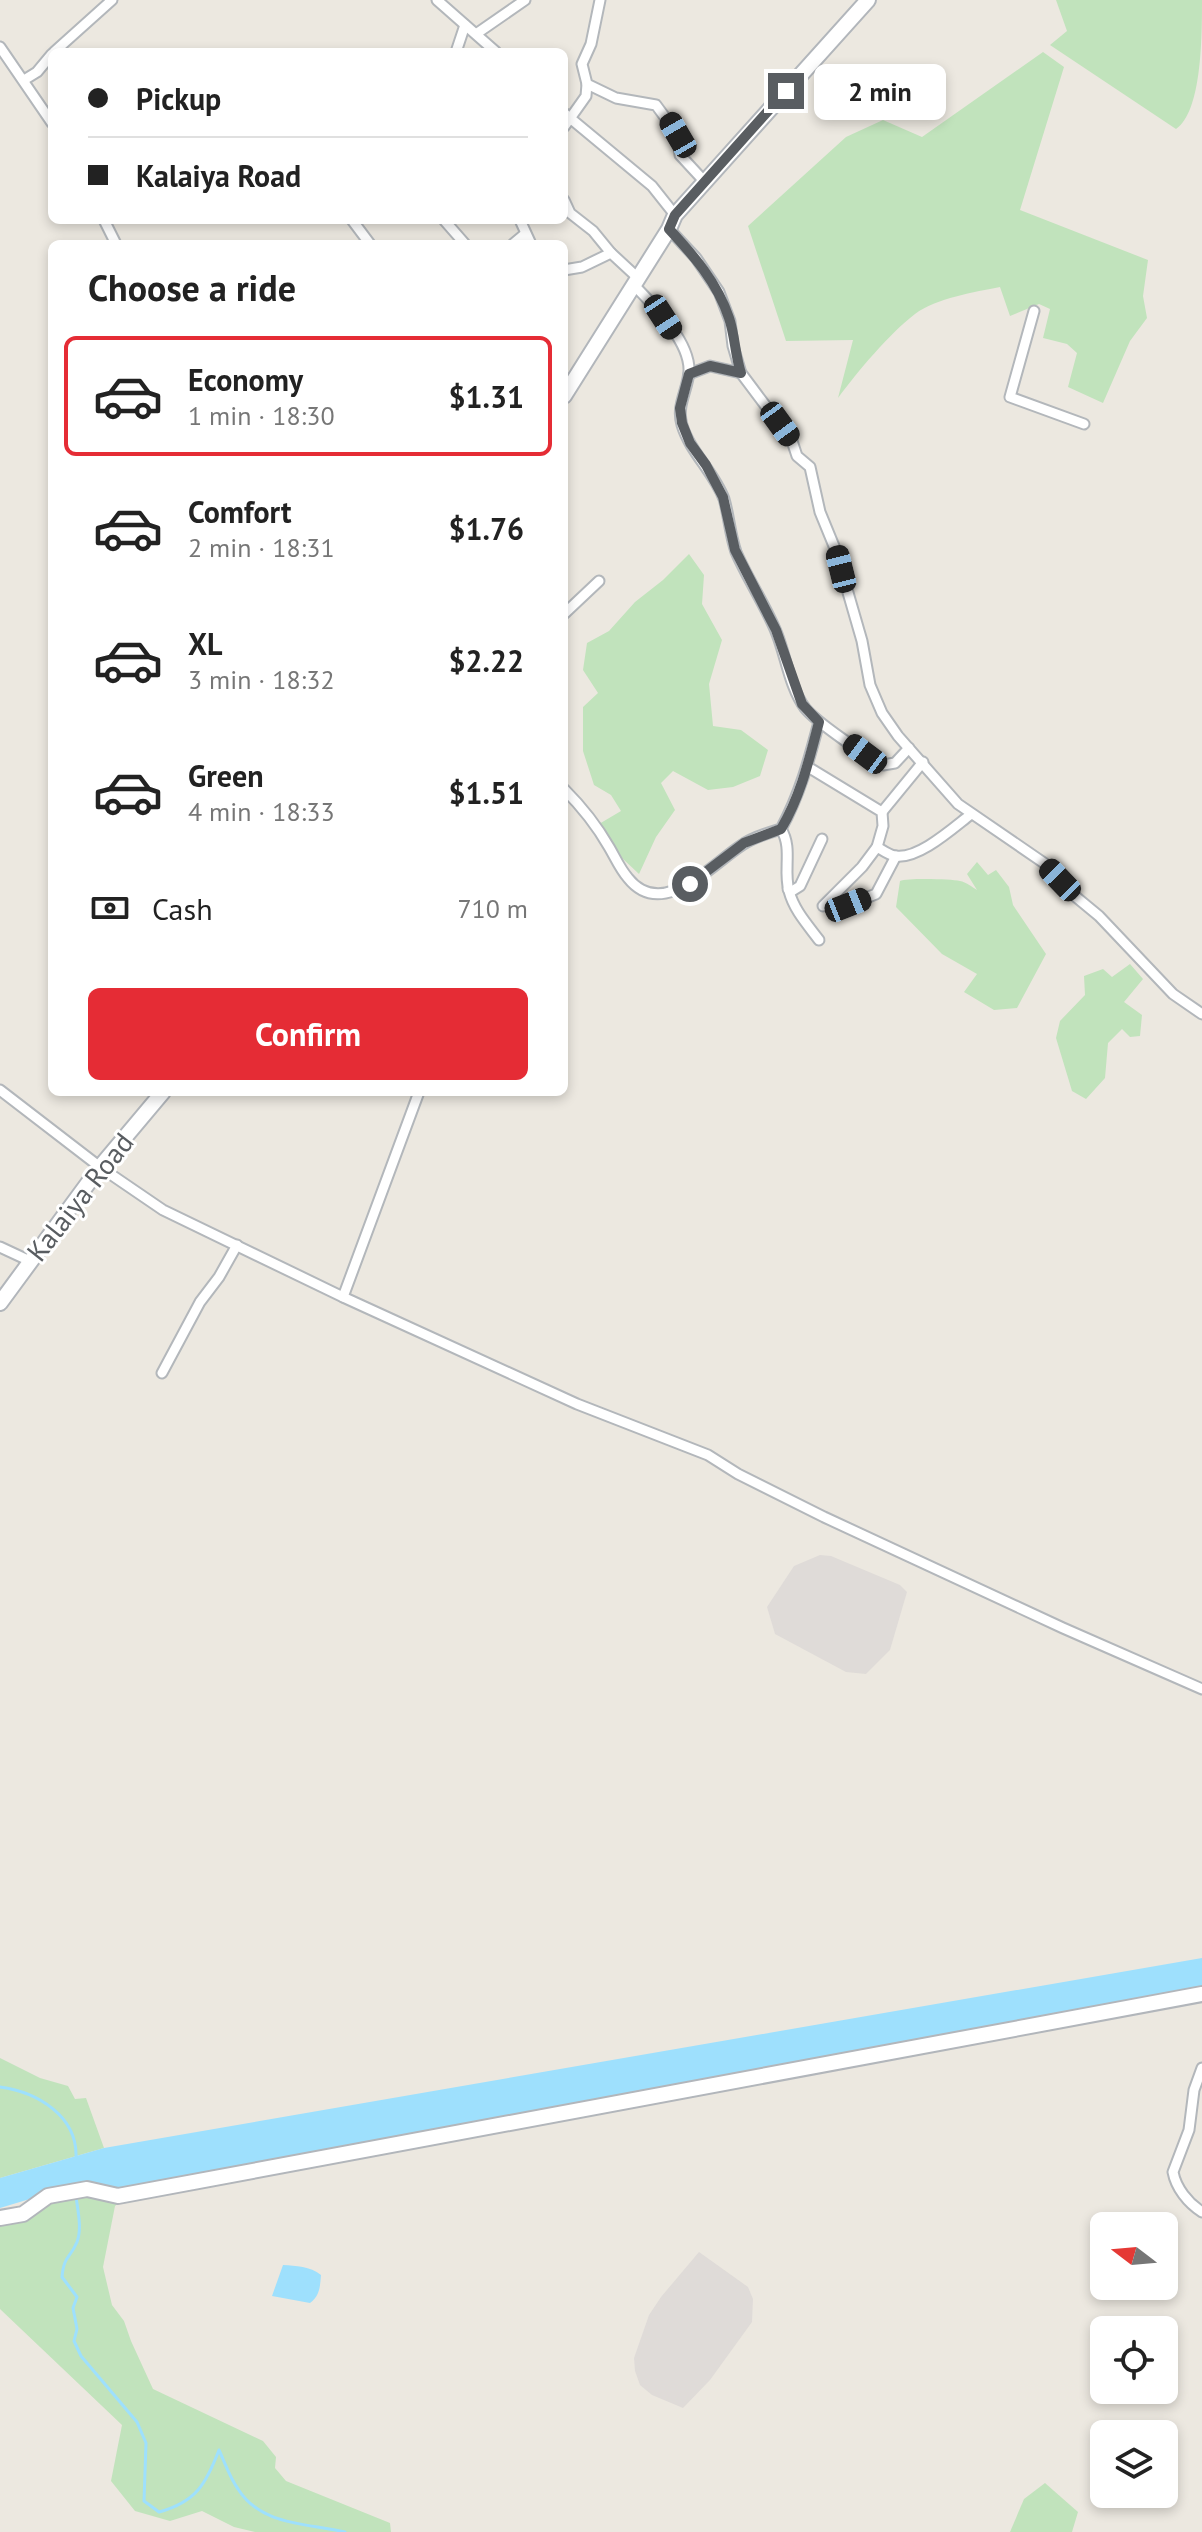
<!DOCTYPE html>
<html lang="en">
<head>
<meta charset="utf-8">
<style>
  :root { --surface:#fff; --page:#f2f2f2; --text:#222; --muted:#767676; --line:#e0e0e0; --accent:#e52c35 }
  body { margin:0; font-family:"PT Sans",sans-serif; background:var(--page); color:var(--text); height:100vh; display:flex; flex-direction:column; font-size:30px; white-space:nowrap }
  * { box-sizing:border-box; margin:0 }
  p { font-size:26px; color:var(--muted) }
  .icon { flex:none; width:44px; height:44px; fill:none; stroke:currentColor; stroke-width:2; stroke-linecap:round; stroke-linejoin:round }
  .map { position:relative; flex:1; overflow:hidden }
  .panel { position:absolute; left:48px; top:240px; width:520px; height:856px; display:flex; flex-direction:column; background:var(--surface); border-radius:12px; box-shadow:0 4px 12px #0003 }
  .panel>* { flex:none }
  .banner { position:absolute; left:48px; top:48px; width:520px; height:176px; border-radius:12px; box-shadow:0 4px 12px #0003; display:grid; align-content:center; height:176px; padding:0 40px; background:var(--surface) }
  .needle { width:52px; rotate:286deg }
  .tools { position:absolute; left:1090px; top:2212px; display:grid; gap:16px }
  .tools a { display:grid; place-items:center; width:88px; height:88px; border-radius:12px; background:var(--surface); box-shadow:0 4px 12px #0003; font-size:40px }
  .end { position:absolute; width:36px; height:36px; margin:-18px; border:10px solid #595d61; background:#fff; box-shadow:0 0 0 4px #fff }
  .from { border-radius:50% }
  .bubble { position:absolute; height:56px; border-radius:12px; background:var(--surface); box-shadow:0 4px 12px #0003; font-size:26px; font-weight:700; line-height:56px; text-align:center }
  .car { position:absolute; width:24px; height:48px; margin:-24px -12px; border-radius:10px; box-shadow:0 0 6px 2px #0007; background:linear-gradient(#222 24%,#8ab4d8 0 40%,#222 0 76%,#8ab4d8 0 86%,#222 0) }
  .banner b { display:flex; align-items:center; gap:28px; height:76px; font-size:30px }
  .banner b+b { border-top:2px solid var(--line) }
  .banner i { width:20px; height:20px; background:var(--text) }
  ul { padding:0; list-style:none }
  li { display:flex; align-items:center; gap:24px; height:120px; margin:0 16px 12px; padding:0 24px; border:4px solid transparent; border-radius:12px }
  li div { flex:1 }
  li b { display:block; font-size:30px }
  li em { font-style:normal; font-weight:700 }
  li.active { border-color:var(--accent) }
  li>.icon { width:72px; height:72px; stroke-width:1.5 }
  h2 { padding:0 40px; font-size:36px; line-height:96px }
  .pay { display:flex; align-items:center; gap:20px; height:88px; padding:0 40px; font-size:30px }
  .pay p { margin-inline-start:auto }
  .action { display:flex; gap:16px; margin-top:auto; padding:16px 40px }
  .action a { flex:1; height:92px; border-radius:12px; background:var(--accent); color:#fff; font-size:32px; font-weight:700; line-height:92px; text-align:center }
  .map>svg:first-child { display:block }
  .industrial { fill:#dfdbd8 }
  .green { fill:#c1e3bc }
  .water { fill:#9ee0fd }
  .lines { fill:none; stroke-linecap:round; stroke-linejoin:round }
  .stream { stroke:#9ee0fd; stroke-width:3 }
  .minor-casing { stroke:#b3b7bb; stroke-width:13 }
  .secondary-casing { stroke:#b2b6bb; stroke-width:18 }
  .minor { stroke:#fff; stroke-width:9 }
  .secondary { stroke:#fff; stroke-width:14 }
  .route { stroke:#595d61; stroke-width:10 }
  .labels { text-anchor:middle; stroke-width:6; stroke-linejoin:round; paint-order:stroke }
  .street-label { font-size:28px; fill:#595d61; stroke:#fff }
</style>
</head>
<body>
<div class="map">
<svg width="1202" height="2532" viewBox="0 0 1202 2532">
  <rect width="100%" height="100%" fill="#ece8e0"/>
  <g class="industrial">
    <path d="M 820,1555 L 831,1556 L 900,1585 L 907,1592 L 890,1650 L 866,1674 L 846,1672 L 775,1634 L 767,1607 L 794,1566 Z"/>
    <path d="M 699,2252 L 748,2287 L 753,2299 L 752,2322 L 710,2380 L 683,2408 L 652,2395 L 640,2385 L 635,2371 L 634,2358 L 649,2315 L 661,2297 Z"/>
  </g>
  <g class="green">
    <path d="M 1056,0 L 1202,0 C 1202,36 1202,112 1176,129 L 1050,45 L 1067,31 Z"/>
    <path d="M 1043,52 L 1064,67 L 1020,210 L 1148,260 L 1143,296 L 1147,318 L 1130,341 L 1103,403 L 1068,387 L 1077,353 L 1067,344 L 1043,338 L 1050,309 L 1039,304 L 1010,316 L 1000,287 C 975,292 936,298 915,314 C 889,334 858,371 838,398 L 853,340 L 786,341 L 748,226 L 846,137 L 883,120 L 922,137 Z"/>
    <path d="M 689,554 L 704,575 L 702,604 L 722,640 L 709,684 L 713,726 L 741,730 L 768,750 L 760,776 L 733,787 L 708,790 L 673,771 L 661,783 L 675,810 L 656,837 L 639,874 L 622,858 L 599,824 L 621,811 L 611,795 L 594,785 L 583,751 L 583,707 L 598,693 L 583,670 L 587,643 L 609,631 L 635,602 L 663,580 Z"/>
    <path d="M 977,862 L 988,875 L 996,870 L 1009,887 L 1013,905 L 1046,954 L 1017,1008 L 994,1010 L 964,992 L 977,974 L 942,954 L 896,907 L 900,881 C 907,878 951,879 960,881 C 966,882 972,887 977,890 L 967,874 Z"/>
    <path d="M 1130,964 L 1143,979 L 1124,1002 L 1142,1015 L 1140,1036 L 1130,1037 L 1122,1029 L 1108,1043 L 1105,1078 L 1086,1099 L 1072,1091 L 1056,1038 L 1060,1021 L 1085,995 L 1084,976 L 1103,969 L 1112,977 Z"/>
    <path d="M 0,2058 L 40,2078 L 68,2086 L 75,2099 L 86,2098 L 104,2148 L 0,2178 Z"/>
    <path d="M 81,2194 L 123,2199 L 115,2206 L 103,2267 L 112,2305 L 124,2321 L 131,2341 L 153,2389 L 263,2441 L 276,2457 L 275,2468 L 286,2481 L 390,2523 L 391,2532 L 255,2532 L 234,2527 L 202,2511 L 170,2521 L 135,2511 L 111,2481 L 122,2425 L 0,2309 L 0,2224 C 33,2219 48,2200 81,2194 Z"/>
    <path d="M 1045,2483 L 1078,2512 L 1072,2532 L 1010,2532 L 1024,2499 Z"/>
  </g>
  <g class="water">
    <path d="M 1202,1958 L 1202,1986 L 156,2184 L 33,2198 L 0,2208 L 0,2178 L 104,2148 Z"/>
    <path d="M 283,2265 C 296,2266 310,2266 321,2275 C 320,2286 320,2296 310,2303 L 272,2296 Z"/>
  </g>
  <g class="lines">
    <g class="stream">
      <path d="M 0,2087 C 37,2092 78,2116 76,2158"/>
      <path d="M 76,2197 C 78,2211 82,2229 77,2242 C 70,2259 64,2255 62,2277 L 77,2297 L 73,2308 L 77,2329 L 74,2341 L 81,2356 L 137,2422 L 146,2443 L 144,2501 L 159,2512 C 196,2502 206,2484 219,2450 C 225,2463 230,2478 238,2489 C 261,2526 308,2523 345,2532"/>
    </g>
    <defs>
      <g id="minor">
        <path d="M 437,0 L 496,52"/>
        <path d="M 600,0 L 591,44 L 582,64 L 587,84 L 616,98 L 656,105 L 678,135 L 680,155 L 704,181"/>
        <path d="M 476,34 L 525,0"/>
        <path d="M 0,47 L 52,123"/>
        <path d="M 54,52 L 112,0"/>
        <path d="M 456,52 L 465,25"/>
        <path d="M 24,80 L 37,72 L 52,54"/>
        <path d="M 564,113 L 652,186 L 675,215"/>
        <path d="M 564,127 L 586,96 L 587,84"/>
        <path d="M 564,200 L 570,213 L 593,231 L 611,253"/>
        <path d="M 104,220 L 116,244"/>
        <path d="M 352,220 L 370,244"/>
        <path d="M 444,220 L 465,244"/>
        <path d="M 520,220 L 531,244"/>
        <path d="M 669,229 L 696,258 L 719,292 L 730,321 L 733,346 L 741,373 L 792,441 L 797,456 L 810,467 L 820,512 L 836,551 L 862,641 L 870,685 L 882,713 L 898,736 L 958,804 L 1044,863 L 1076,897 L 1099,916 L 1173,994 L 1202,1014"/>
        <path d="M 513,244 L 525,234"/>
        <path d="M 564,270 L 582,267 L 611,253 L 638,278"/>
        <path d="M 634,285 C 653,305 690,341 689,371 C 688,390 676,405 682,425 C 690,452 714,472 724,499 C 729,516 730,535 736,552 C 748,580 766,606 777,634 C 786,657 790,688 805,708 C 816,722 866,756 883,765 L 895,763 L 909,748"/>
        <path d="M 1034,311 L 1010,397 L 1084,424"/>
        <path d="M 689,374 L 710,366 L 741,373"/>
        <path d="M 564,614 L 599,581"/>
        <path d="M 808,767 L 882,812 L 883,826 L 877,847"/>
        <path d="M 564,789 C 581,806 597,826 609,847 C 615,857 620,869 628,878 C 662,921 711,865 742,845 C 753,837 768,833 781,829 C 800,794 809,760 819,722"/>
        <path d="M 882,812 L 923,762"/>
        <path d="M 781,829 C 793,848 783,870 789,891 C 794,910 807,924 819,940"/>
        <path d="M 788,889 L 792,891 L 800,886 L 822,839"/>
        <path d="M 834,897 L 848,905 L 876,894 L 896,856"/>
        <path d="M 823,906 L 862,867 L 877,847 C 882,850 889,855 895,856 C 918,860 953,828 970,815"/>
        <path d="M 0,1090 L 100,1167 L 163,1210 L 343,1297 L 419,1092"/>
        <path d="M 0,1247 L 30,1261"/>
        <path d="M 343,1297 L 577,1404 L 708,1455 L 738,1474 L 824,1517 L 1063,1628 L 1202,1689"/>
        <path d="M 162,1373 L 200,1302 L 219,1277 L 237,1245"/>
        <path d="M 1202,2068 L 1194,2090 L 1189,2130 L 1173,2172 C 1176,2188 1188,2203 1202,2212"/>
      </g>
      <g id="secondary">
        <path d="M 564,396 L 669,229 L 675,215 L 868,0"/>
        <path d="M 0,1303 L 100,1167 L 163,1092"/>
        <path d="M 0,2218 L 23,2214 L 48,2196 L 87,2189 L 118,2196 L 1202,1994"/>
      </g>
    </defs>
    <use href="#minor" class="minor-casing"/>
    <use href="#secondary" class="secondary-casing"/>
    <use href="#minor" class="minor"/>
    <use href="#secondary" class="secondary"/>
  </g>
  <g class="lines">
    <path class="route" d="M 690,884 L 744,843 L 781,829 C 801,795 809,760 819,722 L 802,704 L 776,630 L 735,550 L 723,497 L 706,465 L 690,443 L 682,423 L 680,408 L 689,374 L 710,366 L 741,373 C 735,355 735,335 729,318 C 717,282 694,256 669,229 L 675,215 L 786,91"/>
  </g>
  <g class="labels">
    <g class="street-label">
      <text transform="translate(80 1197) rotate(-52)" y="10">Kalaiya Road</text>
    </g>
  </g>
</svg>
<div class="tools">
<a><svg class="needle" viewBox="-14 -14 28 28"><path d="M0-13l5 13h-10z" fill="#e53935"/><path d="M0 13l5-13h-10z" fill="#767676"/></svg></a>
<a><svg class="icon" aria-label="locate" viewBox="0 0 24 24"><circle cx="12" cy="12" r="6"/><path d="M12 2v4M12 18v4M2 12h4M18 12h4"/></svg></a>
<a><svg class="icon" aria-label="layers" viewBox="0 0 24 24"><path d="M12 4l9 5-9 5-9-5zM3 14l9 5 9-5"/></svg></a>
</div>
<i class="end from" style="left:690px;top:884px"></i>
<i class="end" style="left:786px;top:91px"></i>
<div class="bubble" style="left:814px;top:64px;width:132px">2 min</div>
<i class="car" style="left:678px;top:135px;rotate:330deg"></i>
<i class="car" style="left:663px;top:317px;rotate:147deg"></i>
<i class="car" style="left:780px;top:424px;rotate:144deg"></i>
<i class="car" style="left:841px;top:569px;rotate:346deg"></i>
<i class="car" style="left:865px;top:754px;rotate:307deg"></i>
<i class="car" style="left:1060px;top:880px;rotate:316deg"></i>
<i class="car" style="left:848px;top:905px;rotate:68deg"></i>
<div class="banner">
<b><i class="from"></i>Pickup</b>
<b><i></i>Kalaiya Road</b>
</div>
<section class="panel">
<h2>Choose a ride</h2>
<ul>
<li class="active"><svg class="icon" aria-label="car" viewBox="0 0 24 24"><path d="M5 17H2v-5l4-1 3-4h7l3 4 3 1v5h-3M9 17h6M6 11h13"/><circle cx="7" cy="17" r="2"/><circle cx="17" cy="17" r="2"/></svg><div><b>Economy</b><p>1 min · 18:30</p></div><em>$1.31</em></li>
<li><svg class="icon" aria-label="car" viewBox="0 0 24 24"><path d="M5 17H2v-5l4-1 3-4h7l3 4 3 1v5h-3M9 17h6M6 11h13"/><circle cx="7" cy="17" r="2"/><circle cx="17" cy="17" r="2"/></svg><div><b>Comfort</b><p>2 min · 18:31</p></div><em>$1.76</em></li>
<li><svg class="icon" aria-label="car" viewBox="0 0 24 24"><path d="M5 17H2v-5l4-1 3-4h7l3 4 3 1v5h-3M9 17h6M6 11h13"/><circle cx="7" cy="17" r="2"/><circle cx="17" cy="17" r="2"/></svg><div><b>XL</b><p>3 min · 18:32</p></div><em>$2.22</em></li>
<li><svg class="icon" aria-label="car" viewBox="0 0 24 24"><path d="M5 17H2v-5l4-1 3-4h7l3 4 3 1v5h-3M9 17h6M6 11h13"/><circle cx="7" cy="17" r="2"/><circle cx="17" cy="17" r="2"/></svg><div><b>Green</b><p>4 min · 18:33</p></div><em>$1.51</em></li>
</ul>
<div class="pay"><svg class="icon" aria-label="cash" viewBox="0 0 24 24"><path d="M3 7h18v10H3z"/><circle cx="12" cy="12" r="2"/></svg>Cash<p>710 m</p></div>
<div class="action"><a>Confirm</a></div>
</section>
</div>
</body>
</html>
